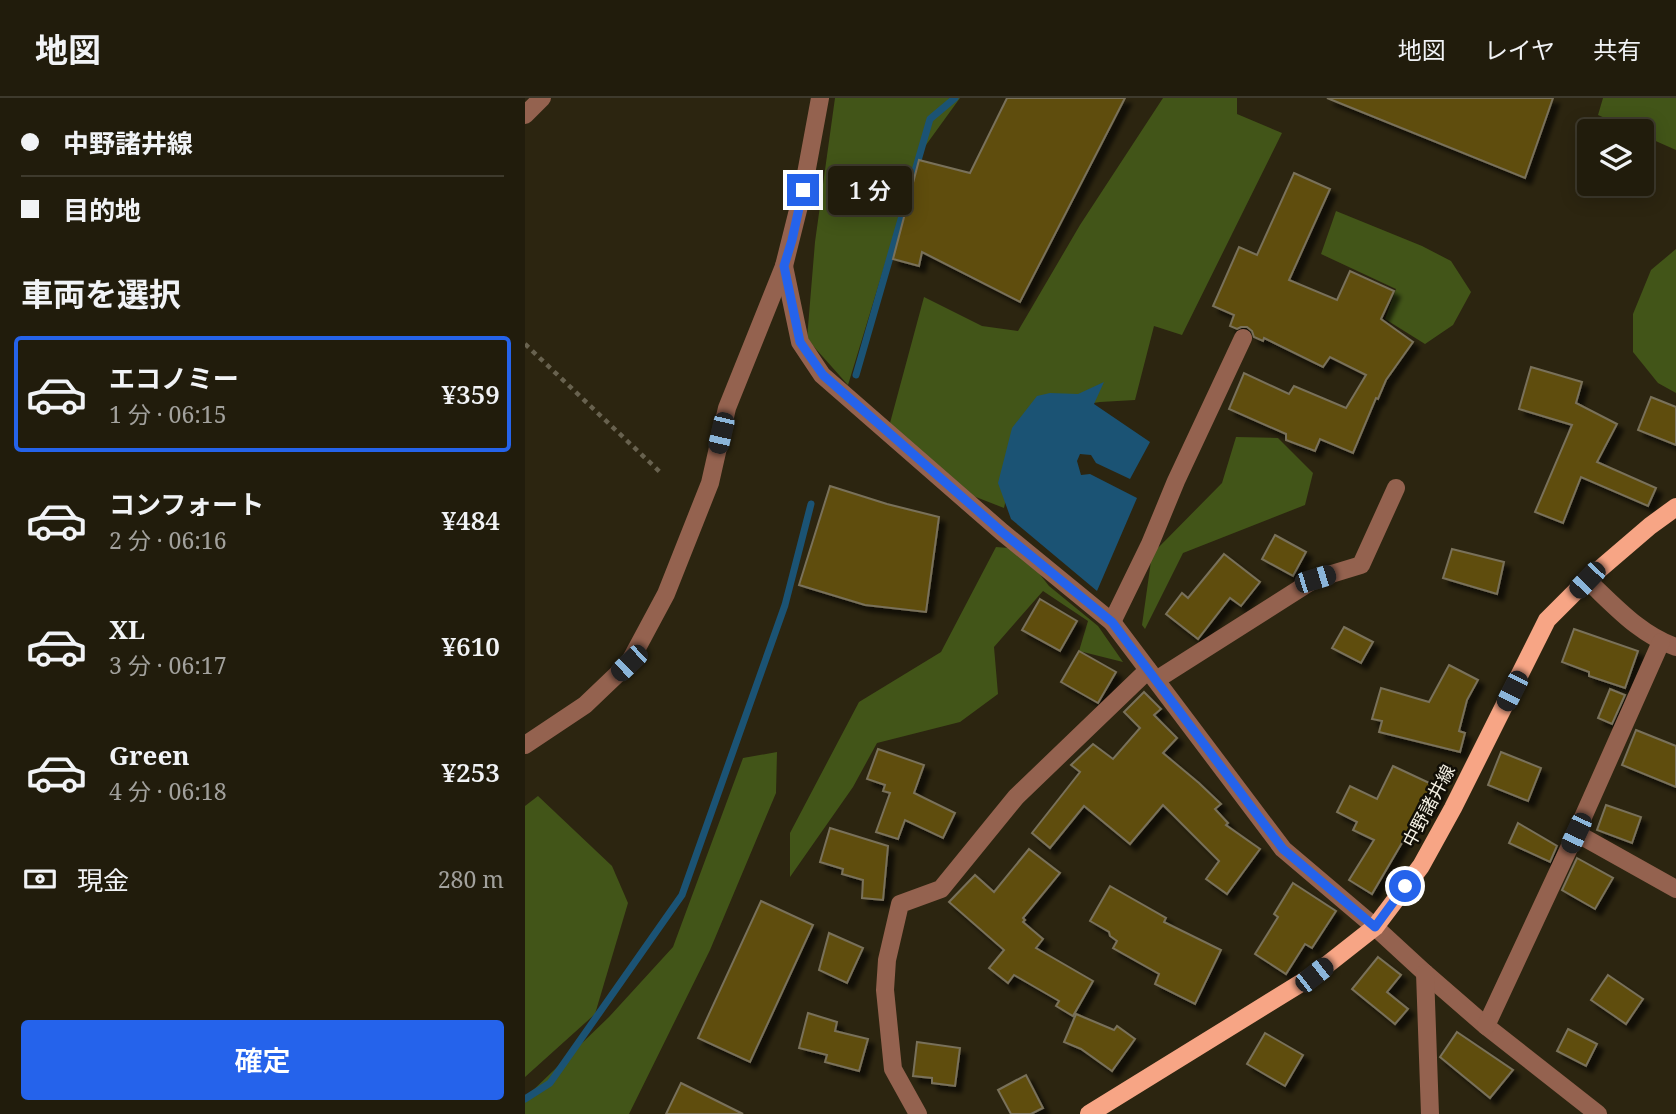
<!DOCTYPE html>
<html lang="ja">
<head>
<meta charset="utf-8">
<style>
  :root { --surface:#211c0c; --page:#292515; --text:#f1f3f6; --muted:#a2a19d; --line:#3e3a2d; --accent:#2563eb }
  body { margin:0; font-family:"Noto Serif","Noto Sans JP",serif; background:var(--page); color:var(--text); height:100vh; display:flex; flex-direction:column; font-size:26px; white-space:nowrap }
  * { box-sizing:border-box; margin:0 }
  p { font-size:23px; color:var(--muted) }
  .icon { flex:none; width:38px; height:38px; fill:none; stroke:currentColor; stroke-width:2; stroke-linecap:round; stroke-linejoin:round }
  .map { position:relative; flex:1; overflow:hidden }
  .sheet { display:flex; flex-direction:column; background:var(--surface); width:525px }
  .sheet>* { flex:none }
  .banner { display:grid; align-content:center; height:154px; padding:0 21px; background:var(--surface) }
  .tools { position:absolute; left:1052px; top:21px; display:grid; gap:14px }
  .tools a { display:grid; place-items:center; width:77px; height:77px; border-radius:7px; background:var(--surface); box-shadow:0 4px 18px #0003,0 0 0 2px var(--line); font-size:35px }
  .end { position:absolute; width:32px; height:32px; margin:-16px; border:9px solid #2563eb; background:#fff; box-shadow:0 0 0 4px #fff }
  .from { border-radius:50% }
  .bubble { position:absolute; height:49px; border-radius:7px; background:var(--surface); box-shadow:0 4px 18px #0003,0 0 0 2px var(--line); font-size:23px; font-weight:600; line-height:49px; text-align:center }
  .car { position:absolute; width:21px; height:42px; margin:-21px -10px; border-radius:9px; box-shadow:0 0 5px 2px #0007; background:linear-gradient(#222 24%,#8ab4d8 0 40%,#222 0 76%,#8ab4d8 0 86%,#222 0) }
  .banner b { display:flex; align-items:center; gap:24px; height:66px; font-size:26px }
  .banner b+b { border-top:2px solid var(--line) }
  .banner i { width:18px; height:18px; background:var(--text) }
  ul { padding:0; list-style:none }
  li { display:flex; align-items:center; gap:21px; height:116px; margin:0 14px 10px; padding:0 7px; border:4px solid transparent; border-radius:7px }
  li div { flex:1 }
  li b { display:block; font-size:26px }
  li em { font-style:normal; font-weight:600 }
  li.on { border-color:var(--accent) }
  li>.icon { width:63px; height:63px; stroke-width:1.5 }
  h2 { padding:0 21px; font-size:32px; line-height:84px }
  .pay { display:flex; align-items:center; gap:18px; height:77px; padding:0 21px; font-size:26px }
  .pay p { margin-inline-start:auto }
  .primary-button { display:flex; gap:14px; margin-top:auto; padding:14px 21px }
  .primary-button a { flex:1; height:80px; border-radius:7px; background:var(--accent); color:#fff; font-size:28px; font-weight:600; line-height:80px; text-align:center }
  header { display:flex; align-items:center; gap:42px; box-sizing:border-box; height:98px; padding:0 35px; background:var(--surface); border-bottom:2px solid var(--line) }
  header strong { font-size:33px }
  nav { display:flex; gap:38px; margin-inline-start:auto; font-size:24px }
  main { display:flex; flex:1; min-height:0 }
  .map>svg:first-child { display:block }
  .green { fill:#425518 }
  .water { fill:#1b5374 }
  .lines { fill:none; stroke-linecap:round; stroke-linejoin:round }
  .stream { stroke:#1b5374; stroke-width:7 }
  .building { fill:#5f4d10; stroke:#79715a; stroke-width:2; filter:url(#shadow) }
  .path { stroke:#68624f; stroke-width:4.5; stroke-dasharray:5 5; stroke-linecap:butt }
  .minor { stroke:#94624f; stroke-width:18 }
  .major { stroke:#f7a585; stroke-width:18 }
  .route { stroke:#2563eb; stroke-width:9 }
  .labels { text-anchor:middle; stroke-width:5; stroke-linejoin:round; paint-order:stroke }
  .street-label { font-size:18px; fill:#f3efe2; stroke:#110e06 }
</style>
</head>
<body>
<header>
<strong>地図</strong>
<nav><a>地図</a><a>レイヤ</a><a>共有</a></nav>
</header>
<main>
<section class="sheet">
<div class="banner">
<b><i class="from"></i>中野諸井線</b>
<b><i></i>目的地</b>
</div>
<h2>車両を選択</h2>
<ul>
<li class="on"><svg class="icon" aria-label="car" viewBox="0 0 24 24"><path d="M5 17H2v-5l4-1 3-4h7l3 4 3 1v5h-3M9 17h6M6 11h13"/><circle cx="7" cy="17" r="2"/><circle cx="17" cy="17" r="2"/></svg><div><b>エコノミー</b><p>1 分 · 06:15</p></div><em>¥359</em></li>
<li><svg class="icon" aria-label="car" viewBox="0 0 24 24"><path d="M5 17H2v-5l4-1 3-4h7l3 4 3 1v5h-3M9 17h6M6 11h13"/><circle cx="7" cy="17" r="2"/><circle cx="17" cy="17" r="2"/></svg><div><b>コンフォート</b><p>2 分 · 06:16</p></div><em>¥484</em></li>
<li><svg class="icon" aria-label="car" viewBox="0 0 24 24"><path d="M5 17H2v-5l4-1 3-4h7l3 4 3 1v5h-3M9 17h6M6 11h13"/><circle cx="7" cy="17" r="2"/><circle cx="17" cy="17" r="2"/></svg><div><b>XL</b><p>3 分 · 06:17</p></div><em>¥610</em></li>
<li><svg class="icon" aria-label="car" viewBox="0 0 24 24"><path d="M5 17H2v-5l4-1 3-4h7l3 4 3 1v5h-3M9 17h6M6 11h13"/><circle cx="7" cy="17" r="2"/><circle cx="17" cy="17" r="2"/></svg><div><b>Green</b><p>4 分 · 06:18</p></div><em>¥253</em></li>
</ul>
<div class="pay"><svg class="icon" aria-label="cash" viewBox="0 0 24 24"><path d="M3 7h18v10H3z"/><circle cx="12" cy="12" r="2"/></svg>現金<p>280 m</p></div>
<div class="primary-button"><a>確定</a></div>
</section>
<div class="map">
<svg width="1151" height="1016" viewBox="0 0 1151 1016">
  <defs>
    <filter id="shadow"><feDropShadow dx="6" dy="6" stdDeviation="2" flood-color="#0009"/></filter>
  </defs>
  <rect width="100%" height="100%" fill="#2c2510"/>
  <g class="green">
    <path d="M 310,0 L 435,0 L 393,58 L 323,287 L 282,241 L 290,144 Z"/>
    <path d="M 638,0 L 712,0 L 712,16 L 757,35 L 657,237 L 629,228 L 610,302 L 575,304 L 529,311 L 486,380 L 479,410 L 438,394 L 365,325 L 399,199 L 457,228 L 493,233 L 555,127 Z"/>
    <path d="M 1078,0 L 1151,0 L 1151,52 L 1117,37 L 1116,33 L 1109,33 L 1073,17 Z"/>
    <path d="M 811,113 L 897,148 L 926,163 L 946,194 L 928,227 L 900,246 L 860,221 L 871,191 L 796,156 Z"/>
    <path d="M 1151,151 L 1151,295 L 1133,285 L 1108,254 L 1108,216 L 1126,172 Z"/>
    <path d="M 711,339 L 753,340 L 788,375 L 780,407 L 658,455 L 620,531 L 617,527 L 627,456 L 697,385 Z"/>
    <path d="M 471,449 L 495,451 L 524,488 L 573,528 L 598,564 L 554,553 L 563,523 L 518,493 L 469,549 L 473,596 L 435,624 L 352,645 L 328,689 L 265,779 L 265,735 L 334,604 L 416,554 Z"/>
    <path d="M 252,654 L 251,695 L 185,852 L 104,1016 L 0,1016 L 0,1000 L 84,919 L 148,849 L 218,660 Z"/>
    <path d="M 13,698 L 87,768 L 103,805 L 70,916 L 0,979 L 0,708 Z"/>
  </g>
  <path class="water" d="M 579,284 L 569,306 L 625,344 L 605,381 L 571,365 L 566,357 L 555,356 L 552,363 L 556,377 L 565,376 L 612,400 L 572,493 L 486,421 L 473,385 L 487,330 L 512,298 L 525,295 L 553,296 Z"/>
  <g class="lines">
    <g class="stream">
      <path d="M 331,277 L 405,21 L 430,0"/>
      <path d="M 0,1001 L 25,985 L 157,797 L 260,507 L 286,406"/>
    </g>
  </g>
  <g class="building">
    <path d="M 482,0 L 600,0 L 495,204 L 397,154 L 394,168 L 368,161 L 394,62 L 445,75 Z"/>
    <path d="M 802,0 L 1028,0 L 1000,80 Z"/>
    <path d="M 769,75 L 805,91 L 764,182 L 812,202 L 825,173 L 869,193 L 856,221 L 888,244 L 861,282 L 853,301 L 851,300 L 828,355 L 795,341 L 790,353 L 761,342 L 761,336 L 704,311 L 719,275 L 764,296 L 769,288 L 821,310 L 841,277 L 805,259 L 798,269 L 739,240 L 738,243 L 729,239 L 727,233 L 722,229 L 716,229 L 712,231 L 705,228 L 709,217 L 688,208 L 714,149 L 732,157 Z"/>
    <path d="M 1006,269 L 1057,284 L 1051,305 L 1092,326 L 1072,364 L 1131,390 L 1123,408 L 1056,379 L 1038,425 L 1010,414 L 1047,327 L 994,311 Z"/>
    <path d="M 1126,299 L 1151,309 L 1151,347 L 1113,332 Z"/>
    <path d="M 305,388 L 362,406 L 414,419 L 401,514 L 340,507 L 274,487 Z"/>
    <path d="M 750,437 L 781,454 L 768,478 L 737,461 Z"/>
    <path d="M 927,451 L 979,464 L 972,496 L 918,480 Z"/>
    <path d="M 699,456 L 735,484 L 716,508 L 705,500 L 673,541 L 641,516 L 657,495 L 663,500 Z"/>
    <path d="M 515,501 L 552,523 L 535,553 L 497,532 Z"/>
    <path d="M 819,529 L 848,544 L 836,565 L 807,550 Z"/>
    <path d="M 1049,531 L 1113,553 L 1100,590 L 1064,578 L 1064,574 L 1037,564 Z"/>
    <path d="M 554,553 L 591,574 L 573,605 L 536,584 Z"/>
    <path d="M 924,567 L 953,582 L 942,602 L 934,633 L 940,635 L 935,654 L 854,634 L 857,623 L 847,621 L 856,590 L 904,604 Z"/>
    <path d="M 1085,591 L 1100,597 L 1087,626 L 1073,620 Z"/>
    <path d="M 619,594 L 636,611 L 629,617 L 652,640 L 638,655 L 674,685 L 696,706 L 690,711 L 703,725 L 701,727 L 735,751 L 702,796 L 681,781 L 694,763 L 638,707 L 605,746 L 559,708 L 525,750 L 507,735 L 555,674 L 546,667 L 568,646 L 588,661 L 615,630 L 599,614 Z"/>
    <path d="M 1111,632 L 1151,648 L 1151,689 L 1097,667 Z"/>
    <path d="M 353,651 L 399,667 L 389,695 L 430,715 L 418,740 L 380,722 L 373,741 L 351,734 L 365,695 L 358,693 L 360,687 L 342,681 Z"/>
    <path d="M 976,654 L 1016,670 L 1003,703 L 963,687 Z"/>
    <path d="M 868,668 L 915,690 L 904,712 L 898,709 L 847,796 L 824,782 L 849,742 L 828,732 L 832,724 L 812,714 L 825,688 L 852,701 Z"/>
    <path d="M 1081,707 L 1116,719 L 1107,745 L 1072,732 Z"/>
    <path d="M 993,725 L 1032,748 L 1025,764 L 984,745 Z"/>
    <path d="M 305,730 L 363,748 L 358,802 L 337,800 L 338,782 L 317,776 L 318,771 L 295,764 Z"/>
    <path d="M 504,751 L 535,775 L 498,820 L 500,822 L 498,824 L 518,841 L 511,850 L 568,883 L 548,918 L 531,908 L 534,903 L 489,877 L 483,885 L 464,870 L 479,852 L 424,804 L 450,777 L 469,794 Z"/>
    <path d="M 1052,760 L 1088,780 L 1070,811 L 1037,792 Z"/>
    <path d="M 768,785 L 811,813 L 787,850 L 780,846 L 761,876 L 730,856 L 753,819 L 749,816 Z"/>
    <path d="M 585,788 L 641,820 L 639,824 L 696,852 L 670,906 L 630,886 L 634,876 L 588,850 L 592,843 L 585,838 L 584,834 L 565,823 Z"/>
    <path d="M 236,803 L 288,827 L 225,964 L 173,940 Z"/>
    <path d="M 304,835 L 338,850 L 322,885 L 294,872 Z"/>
    <path d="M 853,859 L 876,877 L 862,894 L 883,911 L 870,926 L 827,891 Z"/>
    <path d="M 1083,877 L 1118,901 L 1101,926 L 1066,902 Z"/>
    <path d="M 283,915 L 312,924 L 310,933 L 343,941 L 334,973 L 300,964 L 302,957 L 274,950 Z"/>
    <path d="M 551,916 L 589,932 L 592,928 L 610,941 L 587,973 L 556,951 L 539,944 Z"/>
    <path d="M 1043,931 L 1072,946 L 1061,968 L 1032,953 Z"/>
    <path d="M 932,934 L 988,972 L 965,1000 L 915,959 Z"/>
    <path d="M 740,935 L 778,957 L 760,988 L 722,966 Z"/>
    <path d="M 392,944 L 435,950 L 430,988 L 407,985 L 407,980 L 388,978 Z"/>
    <path d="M 501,977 L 518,1010 L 506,1016 L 486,1016 L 473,992 Z"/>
    <path d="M 156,985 L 218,1016 L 141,1016 Z"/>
  </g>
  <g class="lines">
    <path class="path" d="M 0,246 L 136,375"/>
    <g class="minor">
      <path d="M 0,17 L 17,0"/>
      <path d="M 259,168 L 275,244 L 297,277 L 477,434 L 587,524 L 758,751 L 850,829 L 900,875 L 961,928 L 1073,1016"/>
      <path d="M 1062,482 C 1089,507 1115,537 1151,549"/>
      <path d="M 587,524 L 625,446 L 651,383 L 718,240"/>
      <path d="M 631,582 L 790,481 L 836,467 L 871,390"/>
      <path d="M 0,647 L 60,607 L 104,565 L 141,496 L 185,385 L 202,310 L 259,168 L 278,92 L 295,0"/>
      <path d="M 1051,735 L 1151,791"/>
      <path d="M 900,875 L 905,1016"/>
      <path d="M 961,928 L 1051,735 L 1136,544"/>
      <path d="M 393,1016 L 368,971 L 360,892 L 362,862 L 375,806 L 416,791 L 491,699 L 623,572"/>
    </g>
    <path class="major" d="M 564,1016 L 789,877 L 850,829 L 896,768 L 928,710 L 1022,522 L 1062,482 L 1125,428 L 1151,409"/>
  </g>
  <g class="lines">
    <path class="route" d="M 278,92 L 267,142 L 259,168 L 275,244 L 298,277 L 477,434 L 587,524 L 758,751 L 850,829 L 880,788"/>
  </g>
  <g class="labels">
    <g class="street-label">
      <text transform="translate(904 708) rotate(-62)" y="6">中野諸井線</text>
    </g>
  </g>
</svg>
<div class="tools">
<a><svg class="icon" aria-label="layers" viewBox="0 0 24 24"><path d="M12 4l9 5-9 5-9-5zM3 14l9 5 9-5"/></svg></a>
</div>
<i class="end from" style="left:880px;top:788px"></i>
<i class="end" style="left:278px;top:92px"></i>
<div class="bubble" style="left:303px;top:68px;width:84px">1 分</div>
<i class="car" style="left:196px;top:335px;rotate:193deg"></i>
<i class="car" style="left:790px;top:481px;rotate:73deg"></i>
<i class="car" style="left:1062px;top:482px;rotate:224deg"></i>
<i class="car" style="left:104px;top:565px;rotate:226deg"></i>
<i class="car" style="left:987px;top:593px;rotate:207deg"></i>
<i class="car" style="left:1051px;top:735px;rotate:205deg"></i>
<i class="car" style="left:789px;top:877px;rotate:52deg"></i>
</div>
</main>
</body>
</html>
